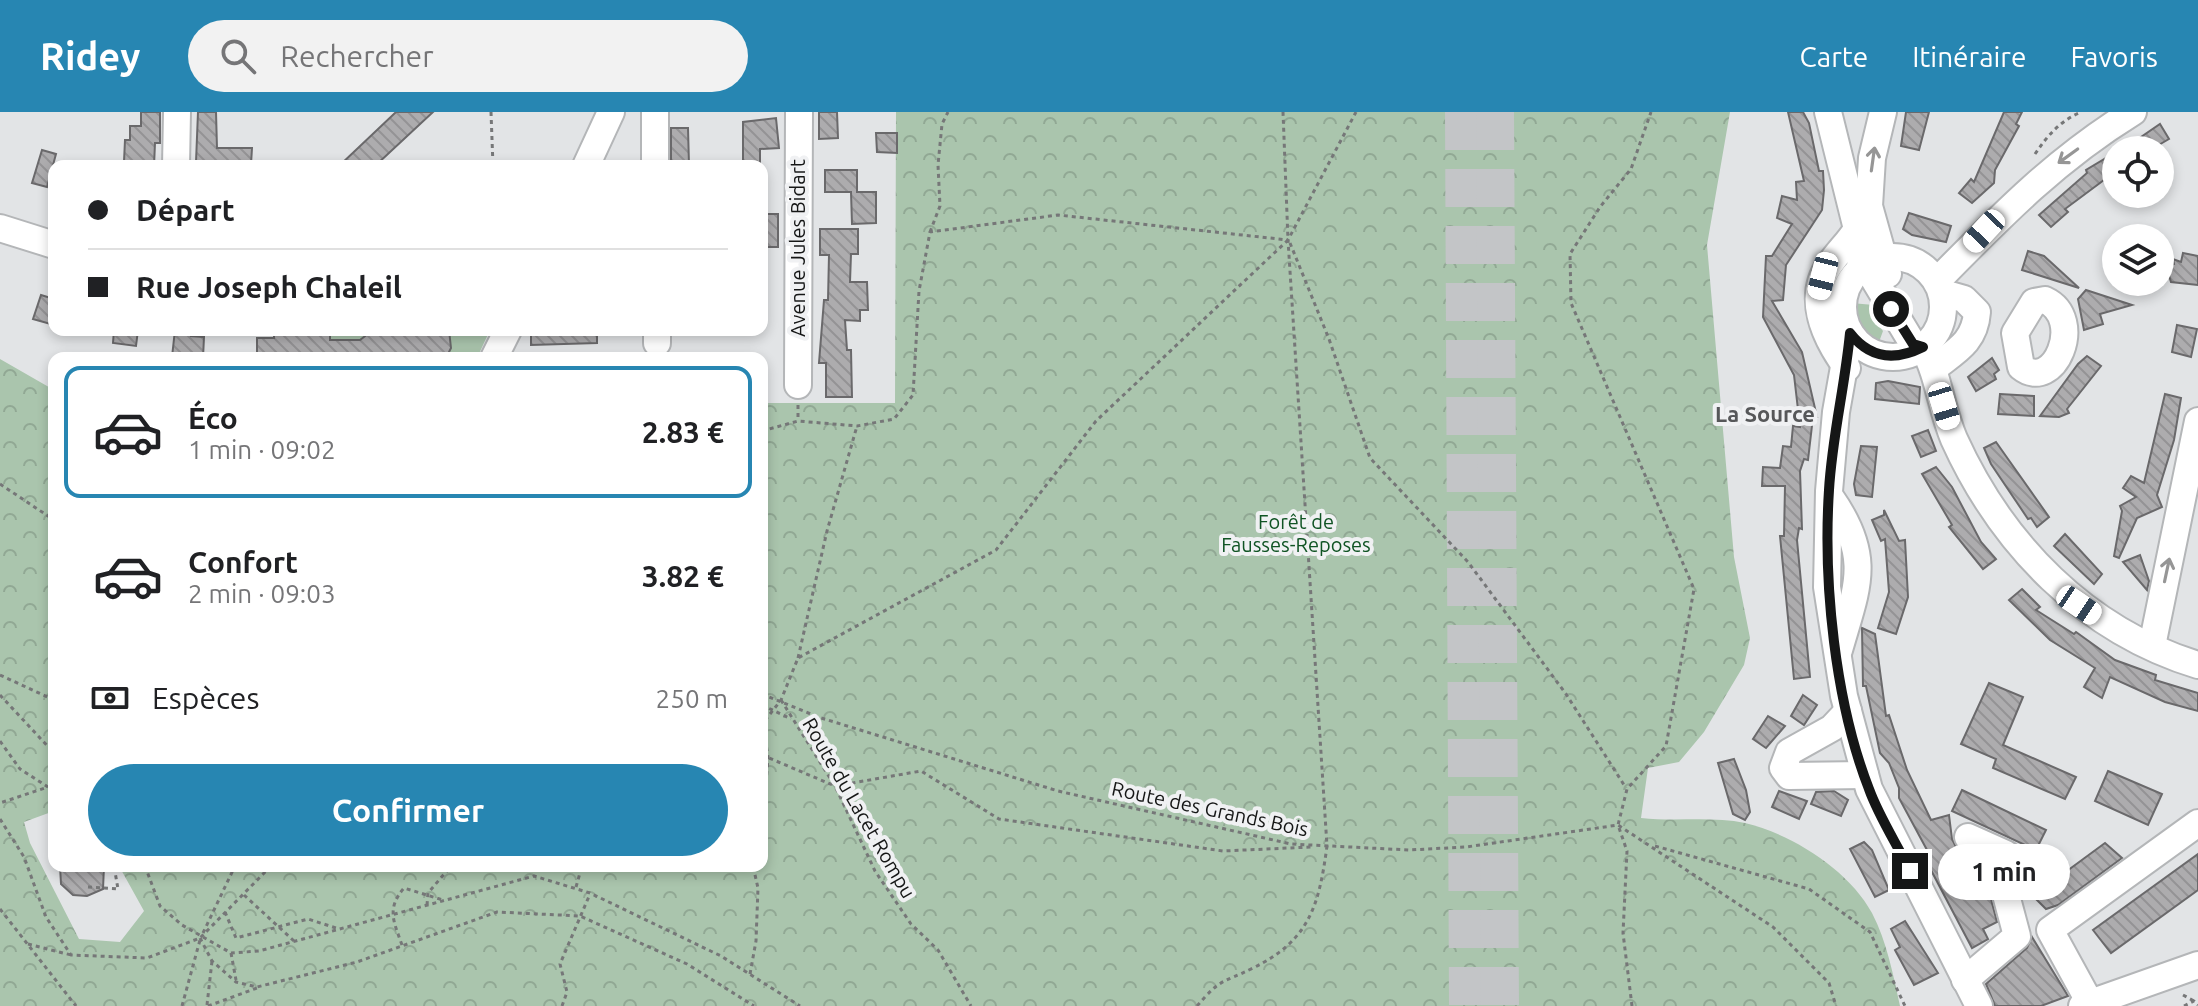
<!DOCTYPE html>
<html lang="fr">
<head>
<meta charset="utf-8">
<style>
  :root { --surface:#fff; --page:#f2f2f2; --text:#202124; --muted:#757577; --line:#e0e0e0; --accent:#2786b2 }
  body { margin:0; font-family:Ubuntu,sans-serif; background:var(--page); color:var(--text); height:100vh; display:flex; flex-direction:column; font-size:30px; white-space:nowrap }
  * { box-sizing:border-box; margin:0 }
  p { font-size:26px; color:var(--muted) }
  .icon { flex:none; width:44px; height:44px; fill:none; stroke:currentColor; stroke-width:2; stroke-linecap:round; stroke-linejoin:round }
  .map { position:relative; flex:1; overflow:hidden }
  .side { position:absolute; left:48px; top:240px; width:720px; height:520px; display:flex; flex-direction:column; background:var(--surface); border-radius:16px; box-shadow:0 4px 12px #0003 }
  .side>* { flex:none }
  .banner { position:absolute; left:48px; top:48px; width:720px; height:176px; border-radius:16px; box-shadow:0 4px 12px #0003; display:grid; align-content:center; height:176px; padding:0 40px; background:var(--surface) }
  .fabs { position:absolute; left:2102px; top:24px; display:grid; gap:16px }
  .fabs a { display:grid; place-items:center; width:72px; height:72px; border-radius:50%; background:var(--surface); box-shadow:0 4px 12px #0003; font-size:40px }
  .end { position:absolute; width:36px; height:36px; margin:-18px; border:10px solid #151616; background:#fff; box-shadow:0 0 0 4px #fff }
  .from { border-radius:50% }
  .bubble { position:absolute; height:56px; border-radius:28px; background:var(--surface); box-shadow:0 4px 12px #0003; font-size:26px; font-weight:600; line-height:56px; text-align:center }
  .car { position:absolute; width:24px; height:48px; margin:-24px -12px; border-radius:10px; box-shadow:0 0 6px 2px #0007; background:linear-gradient(#fff 24%,#345 0 40%,#fff 0 76%,#345 0 86%,#fff 0) }
  .banner b { display:flex; align-items:center; gap:28px; height:76px; font-size:30px }
  .banner b+b { border-top:2px solid var(--line) }
  .banner i { width:20px; height:20px; background:var(--text) }
  ul { padding:14px 0 0; list-style:none }
  li { display:flex; align-items:center; gap:24px; height:132px; margin:0 16px 12px; padding:0 24px; border:4px solid transparent; border-radius:16px }
  li div { flex:1 }
  li b { display:block; font-size:30px }
  li em { font-style:normal; font-weight:600 }
  li.on { border-color:var(--accent) }
  li>.icon { width:72px; height:72px; stroke-width:1.5 }
  .pay { display:flex; align-items:center; gap:20px; height:88px; padding:0 40px; font-size:30px }
  .pay p { margin-inline-start:auto }
  .primary-button { display:flex; gap:16px; margin-top:auto; padding:16px 40px }
  .primary-button a { flex:1; height:92px; border-radius:48px; background:var(--accent); color:#fff; font-size:32px; font-weight:600; line-height:92px; text-align:center }
  header { display:flex; align-items:center; gap:48px; box-sizing:border-box; height:112px; padding:0 40px; background:var(--accent); color:#fff }
  header strong { font-size:38px }
  nav { display:flex; gap:44px; margin-inline-start:auto; font-size:28px }
  .search { width:560px; height:72px; background:var(--page); display:flex; align-items:center; gap:20px; box-sizing:border-box; padding:0 28px; border-radius:44px; color:var(--muted); font-size:30px }
  .map>svg:first-child { display:block }
  .grass { fill:#aac5ad }
  .forest { fill:url(#forest-crowns) }
  .building { fill:url(#building-back-hatch); stroke:#6a696b; stroke-width:2 }
  .lines { fill:none; stroke-linecap:round; stroke-linejoin:round }
  .highway-tunnel { stroke:#c3c5c7; stroke-width:38; stroke-dasharray:38 19; stroke-linecap:butt }
  .minor-casing { stroke:#b4b6b8; stroke-width:30 }
  .path { stroke:#767778; stroke-width:3; stroke-dasharray:4 4; stroke-linecap:butt }
  .minor { stroke:#fff; stroke-width:26 }
  .oneway { stroke:#969696 }
  .route { stroke:#151616; stroke-width:10 }
  .labels { text-anchor:middle; stroke-width:8; stroke-linejoin:round; paint-order:stroke }
  .street-label { font-size:20px; fill:#151616; stroke:#f0f1f3 }
  .park-label { font-size:20px; fill:#105424; stroke:#f0f1f3 }
  .neighbourhood-label { font-size:22px; font-weight:bold; fill:#565759; stroke:#f0f1f3 }
</style>
</head>
<body>
<header>
<strong>Ridey</strong>
<div class="search"><svg class="icon" aria-label="search" viewBox="0 0 24 24"><circle cx="10" cy="10" r="6"/><path d="M15 15l6 6"/></svg>Rechercher</div>
<nav><a>Carte</a><a>Itinéraire</a><a>Favoris</a></nav>
</header>
<div class="map">
<svg width="2198" height="894" viewBox="0 0 2198 894">
  <defs>
    <pattern id="forest-crowns" width="20" height="18" patternUnits="userSpaceOnUse" patternTransform="scale(2)"><rect width="20" height="18" fill="#aac5ad"/><path d="M2 6a3 3 0 1 1 6 0M12 15a3 3 0 1 1 6 0" fill="none" stroke="#91a894"/></pattern>
    <pattern id="building-back-hatch" width="6" height="6" patternUnits="userSpaceOnUse" patternTransform="scale(2)"><rect width="6" height="6" fill="#adacae"/><path d="M-1 5l2 2M0 0l6 6M5-1l2 2" fill="none" stroke="#949395"/></pattern>
  </defs>
  <rect width="100%" height="100%" fill="#e2e4e6"/>
  <g class="grass">
    <path d="M 1851,191 L 1874,193 L 1876,210 L 1883,219 L 1879,230 C 1861,222 1850,212 1851,191 Z"/>
    <path d="M 274,218 L 490,218 L 477,246 L 274,246 Z"/>
  </g>
  <path class="forest" d="M 896,0 L 1730,0 L 1707,133 L 1734,445 L 1750,526 L 1744,553 L 1704,620 L 1679,650 L 1648,656 L 1641,706 C 1675,710 1712,704 1745,711 C 1792,722 1849,758 1872,801 C 1887,830 1893,862 1900,894 L 0,894 L 0,247 L 54,278 L 54,699 L 24,710 L 30,731 L 79,827 L 120,830 L 144,799 L 119,754 L 762,754 L 762,291 L 895,291 Z"/>
  <g class="building">
    <path d="M 141,0 L 160,0 L 160,31 L 155,31 L 154,54 L 124,50 L 125,28 L 130,28 L 130,14 L 141,14 Z"/>
    <path d="M 198,0 L 216,0 L 217,36 L 252,36 L 251,52 L 200,54 L 196,50 Z"/>
    <path d="M 396,0 L 433,0 L 375,54 L 339,54 Z"/>
    <path d="M 819,0 L 837,0 L 838,26 L 819,27 Z"/>
    <path d="M 1788,0 L 1803,0 L 1809,11 L 1819,59 L 1823,59 L 1824,78 L 1822,98 L 1786,153 L 1783,188 L 1772,189 L 1802,240 L 1817,305 L 1813,305 L 1808,348 L 1804,347 L 1800,359 L 1802,417 L 1799,416 L 1797,428 L 1810,565 L 1794,567 L 1780,424 L 1784,424 L 1785,374 L 1762,374 L 1763,355 L 1780,356 L 1783,334 L 1791,335 L 1793,314 L 1800,315 L 1794,263 L 1763,205 L 1766,144 L 1772,144 L 1792,112 L 1777,106 L 1782,84 L 1797,88 L 1796,70 L 1804,69 Z"/>
    <path d="M 1906,0 L 1929,0 L 1919,38 L 1901,34 Z"/>
    <path d="M 2004,0 L 2022,0 L 2016,12 L 2019,14 L 1995,58 L 1994,71 L 1972,91 L 1959,81 L 1971,67 L 1974,70 Z"/>
    <path d="M 776,6 L 779,36 L 760,37 L 760,54 L 743,54 L 743,10 Z"/>
    <path d="M 2160,12 L 2169,27 L 2150,38 L 2141,25 Z"/>
    <path d="M 671,16 L 688,16 L 689,53 L 671,53 Z"/>
    <path d="M 876,21 L 897,21 L 897,41 L 877,40 Z"/>
    <path d="M 42,38 L 56,42 L 47,75 L 32,71 Z"/>
    <path d="M 2116,40 L 2116,59 L 2065,97 L 2068,100 L 2051,115 L 2039,103 L 2087,61 L 2086,58 Z"/>
    <path d="M 825,58 L 857,58 L 857,80 L 876,80 L 876,111 L 852,112 L 851,80 L 825,80 Z"/>
    <path d="M 1909,101 L 1951,114 L 1946,130 L 1912,123 L 1903,117 Z"/>
    <rect x="762" y="102" width="16" height="33"/>
    <path d="M 820,117 L 858,117 L 858,142 L 851,142 L 850,170 L 867,170 L 868,198 L 860,198 L 860,209 L 845,208 L 847,238 L 851,238 L 852,285 L 826,285 L 826,251 L 819,251 L 824,188 L 828,188 L 829,143 L 820,143 Z"/>
    <path d="M 2028,139 L 2044,144 L 2079,176 L 2022,158 Z"/>
    <path d="M 2183,141 L 2198,144 L 2198,173 L 2171,170 L 2166,154 L 2174,152 L 2173,147 L 2181,150 Z"/>
    <path d="M 2086,178 L 2132,193 L 2100,202 L 2103,212 L 2084,218 L 2078,187 Z"/>
    <path d="M 41,183 L 54,187 L 54,213 L 33,207 Z"/>
    <path d="M 2177,213 L 2197,217 L 2191,245 L 2172,240 Z"/>
    <path d="M 114,218 L 138,218 L 136,234 L 113,231 Z"/>
    <path d="M 175,218 L 192,218 L 191,224 L 204,225 L 203,246 L 172,245 Z"/>
    <path d="M 274,218 L 330,218 L 330,228 L 360,228 L 373,218 L 449,218 L 451,236 L 446,246 L 257,246 L 257,226 L 274,226 Z"/>
    <path d="M 531,218 L 597,218 L 597,231 L 531,233 Z"/>
    <path d="M 2087,244 L 2101,254 L 2067,297 L 2069,301 L 2059,305 L 2040,304 L 2078,252 Z"/>
    <path d="M 1992,246 L 1999,258 L 1994,262 L 1996,267 L 1976,279 L 1968,265 Z"/>
    <path d="M 1888,269 L 1920,275 L 1919,292 L 1875,287 L 1876,271 Z"/>
    <path d="M 2000,282 L 2034,284 L 2034,304 L 1998,302 Z"/>
    <path d="M 2165,282 L 2181,286 L 2174,328 L 2157,383 L 2162,395 L 2137,406 L 2119,446 L 2114,444 L 2122,399 L 2120,394 L 2136,385 L 2123,376 L 2131,364 L 2144,371 Z"/>
    <path d="M 1928,318 L 1936,339 L 1921,345 L 1912,324 Z"/>
    <path d="M 1996,330 L 2049,405 L 2037,415 L 2031,406 L 2028,407 L 1991,352 L 1984,336 Z"/>
    <path d="M 1861,334 L 1877,335 L 1872,385 L 1856,383 L 1854,372 Z"/>
    <path d="M 1936,355 L 1952,375 L 1981,430 L 1996,447 L 1983,457 L 1949,415 L 1952,413 L 1922,362 Z"/>
    <path d="M 1884,398 L 1899,429 L 1905,428 L 1908,485 L 1896,522 L 1878,516 L 1889,480 L 1885,427 L 1881,429 L 1872,408 L 1884,403 Z"/>
    <path d="M 2065,422 L 2102,462 L 2094,472 L 2054,434 Z"/>
    <path d="M 2140,443 L 2149,469 L 2147,478 L 2123,450 Z"/>
    <path d="M 2022,477 L 2040,495 L 2036,498 L 2074,522 L 2076,520 L 2115,548 L 2156,563 L 2155,568 L 2198,581 L 2198,599 L 2165,590 L 2110,565 L 2102,586 L 2084,575 L 2095,556 L 2050,528 L 2009,488 Z"/>
    <path d="M 1862,516 L 1875,522 L 1886,604 L 1889,603 L 1907,658 L 1931,708 L 1949,703 L 1952,727 L 1964,751 L 1979,748 L 1988,751 L 1986,768 L 1997,810 L 1983,817 L 1988,827 L 1972,836 L 1922,741 L 1927,738 L 1899,686 L 1899,676 L 1889,651 L 1880,641 L 1866,574 L 1863,574 Z"/>
    <path d="M 1989,571 L 2023,585 L 2003,633 L 2076,665 L 2065,687 L 1993,656 L 1996,647 L 1961,632 Z"/>
    <path d="M 1803,583 L 1817,593 L 1804,613 L 1791,604 Z"/>
    <path d="M 1768,604 L 1785,614 L 1766,636 L 1753,627 Z"/>
    <path d="M 1734,647 L 1746,678 L 1750,700 L 1745,708 L 1733,702 L 1718,651 Z"/>
    <path d="M 2108,659 L 2162,682 L 2148,713 L 2095,689 Z"/>
    <path d="M 1962,678 L 2046,718 L 2036,738 L 1952,699 Z"/>
    <path d="M 1779,679 L 1807,689 L 1799,707 L 1772,695 Z"/>
    <path d="M 1834,679 L 1848,688 L 1841,704 L 1811,692 L 1816,680 Z"/>
    <path d="M 1864,730 L 1872,738 L 1889,778 L 1875,785 L 1850,737 Z"/>
    <path d="M 2105,731 L 2122,746 L 2058,793 L 2046,797 L 2033,784 Z"/>
    <path d="M 2198,742 L 2198,778 L 2111,841 L 2093,818 Z"/>
    <path d="M 60,754 L 104,754 L 103,777 L 87,784 L 73,783 L 61,772 Z"/>
    <path d="M 1905,809 L 1938,861 L 1914,873 L 1895,838 L 1900,835 L 1891,817 Z"/>
    <path d="M 2032,825 L 2068,884 L 2041,894 L 1995,894 L 1986,872 L 2027,836 Z"/>
  </g>
  <g class="lines">
    <g class="highway-tunnel">
      <path d="M 1464,0 L 1468,894"/>
      <path d="M 1495,0 L 1500,894"/>
    </g>
    <defs>
      <g id="minor">
        <path d="M 655,0 L 655,54"/>
        <path d="M 1828,0 L 1857,117 L 1861,156 L 1869,159 L 1913,232 L 1923,235"/>
        <path d="M 1883,0 L 1872,46 L 1869,94 L 1888,162"/>
        <path d="M 176,54 L 177,0"/>
        <path d="M 586,54 L 611,0"/>
        <path d="M 0,116 L 54,133"/>
        <circle cx="1893" cy="195" r="50"/>
        <path d="M 1937,169 C 2000,105 2055,48 2133,0"/>
        <path d="M 2045,188 C 2086,207 2054,282 2021,255 L 2015,221 L 2034,190 Z"/>
        <path d="M 657,218 L 657,231"/>
        <path d="M 1850,221 L 1836,300 L 1829,379 L 1827,475 L 1844,584 L 1869,677 L 1979,894"/>
        <path d="M 1923,235 C 1939,264 1941,297 1954,327 C 2002,433 2086,519 2198,553"/>
        <path d="M 494,246 L 508,218"/>
        <path d="M 1847,256 C 1825,226 1806,186 1830,152 C 1838,140 1849,130 1857,117"/>
        <path d="M 1934,256 C 1956,239 1975,230 1977,200 L 1964,187 L 1943,181"/>
        <path d="M 798,273 L 799,0"/>
        <path d="M 1831,386 C 1873,446 1857,475 1839,538"/>
        <path d="M 2152,534 L 2198,309"/>
        <path d="M 1848,599 L 1832,616 L 1789,640 L 1783,656 L 1789,664 L 1865,663"/>
        <path d="M 1965,868 L 2017,824 L 2001,764 L 2006,742 L 1968,725"/>
        <path d="M 2090,891 L 2050,818 L 2198,711"/>
        <path d="M 2082,894 L 2198,853"/>
      </g>
    </defs>
    <use href="#minor" class="minor-casing"/>
    <g class="path">
      <path d="M 491,0 L 493,54"/>
      <path d="M 2035,42 C 2048,23 2060,9 2081,0"/>
      <path d="M 930,120 L 940,94 L 938,53 L 942,12 L 948,0"/>
      <path d="M 1290,131 L 1329,227 L 1370,346 L 1468,450 L 1566,582 L 1626,676"/>
      <path d="M 798,293 L 798,309"/>
      <path d="M 762,319 L 798,309 L 857,314 L 894,307 L 913,283 L 919,179 L 930,120 L 1058,103 L 1288,128"/>
      <path d="M 0,372 L 54,408"/>
      <path d="M 798,546 L 827,419 L 857,314"/>
      <path d="M 0,563 L 54,588"/>
      <path d="M 762,582 L 818,605 L 1058,679 L 1291,732 L 1409,738 L 1466,735 L 1618,713 L 1773,815 L 1829,871 L 1836,894"/>
      <path d="M 0,583 L 54,641"/>
      <path d="M 781,588 L 835,674 L 875,759 L 911,812 L 938,838 L 971,894"/>
      <path d="M 762,593 L 791,607"/>
      <path d="M 0,629 L 20,657 L 48,675 L 0,691"/>
      <path d="M 762,643 L 835,674 L 921,659 L 999,707 L 1223,739 L 1311,735"/>
      <path d="M 0,707 L 24,745 L 46,805 L 71,843 L 147,846 L 200,826 L 271,754"/>
      <path d="M 762,727 L 768,645 L 763,611 L 781,588 L 798,546 L 996,438 L 1096,309 L 1288,128 L 1283,0"/>
      <path d="M 1655,734 L 1809,777 L 1870,820 L 1905,894"/>
      <path d="M 145,754 L 160,794 L 182,813 L 231,841 L 259,839 L 534,764 L 590,781 L 721,844 L 800,894"/>
      <path d="M 88,775 L 118,777 L 114,754"/>
      <path d="M 576,775 L 582,754"/>
      <path d="M 244,783 L 294,829"/>
      <path d="M 427,793 L 428,781 L 451,754"/>
      <path d="M 0,797 L 76,894"/>
      <path d="M 225,800 L 236,826 L 308,807 L 336,816"/>
      <path d="M 203,821 L 235,754"/>
      <path d="M 200,826 L 212,849 L 236,870 L 257,875 L 357,850 L 497,800 L 580,804 L 687,852 L 754,894"/>
      <path d="M 28,832 L 71,843"/>
      <path d="M 402,833 C 394,810 386,797 404,776 L 443,788"/>
      <path d="M 231,841 L 236,868"/>
      <path d="M 750,862 L 756,829 L 758,776 L 753,754"/>
      <path d="M 2183,883 L 2194,889"/>
      <path d="M 207,893 L 212,849"/>
      <path d="M 182,894 L 200,828"/>
      <path d="M 208,894 L 257,876"/>
      <path d="M 562,894 L 567,880 L 560,852 L 590,782"/>
      <path d="M 1197,894 C 1222,865 1221,872 1253,856 C 1310,828 1319,793 1327,734 L 1288,128 L 1356,0"/>
      <path d="M 1632,894 L 1623,821 L 1627,739 L 1618,713 L 1627,677 L 1666,634 L 1694,477 L 1571,191 L 1570,142 L 1600,95 L 1631,57 L 1651,0"/>
      <path d="M 2184,894 L 2194,889 L 2198,893"/>
    </g>
    <use href="#minor" class="minor"/>
  </g>
  <defs><path id="oneway-shaft" d="M-6 0H5M1.5-3L5.5 0L1.5 3" fill="none" stroke-width="1.6" stroke-linecap="round" stroke-linejoin="round" transform="scale(2)"/></defs>
  <g class="oneway">
    <use href="#oneway-shaft" transform="translate(2068 44) rotate(144)"/>
    <use href="#oneway-shaft" transform="translate(1873 47) rotate(-82)"/>
    <use href="#oneway-shaft" transform="translate(2167 458) rotate(-78)"/>
  </g>
  <g class="lines">
    <path class="route" d="M 1891,197 L 1913,232 L 1923,235 C 1895,249 1870,247 1850,221 C 1845,274 1832,325 1829,378 C 1823,471 1835,590 1869,677 C 1879,705 1897,732 1910,759"/>
  </g>
  <g class="labels">
    <g class="street-label">
      <text transform="translate(798 136) rotate(-90)" y="7">Avenue Jules Bidart</text>
      <text transform="translate(859 696) rotate(60)" y="7">Route du Lacet Rompu</text>
      <text transform="translate(1210 697) rotate(12)" y="7">Route des Grands Bois</text>
    </g>
    <g class="park-label">
      <text x="1296" y="417">Forêt de<tspan x="1296" dy="23">Fausses-Reposes</tspan></text>
    </g>
    <g class="neighbourhood-label">
      <text x="1765" y="310">La Source</text>
    </g>
  </g>
</svg>
<div class="fabs">
<a><svg class="icon" aria-label="locate" viewBox="0 0 24 24"><circle cx="12" cy="12" r="6"/><path d="M12 2v4M12 18v4M2 12h4M18 12h4"/></svg></a>
<a><svg class="icon" aria-label="layers" viewBox="0 0 24 24"><path d="M12 4l9 5-9 5-9-5zM3 14l9 5 9-5"/></svg></a>
</div>
<i class="end from" style="left:1891px;top:197px"></i>
<i class="end" style="left:1910px;top:759px"></i>
<div class="bubble" style="left:1938px;top:732px;width:132px">1 min</div>
<i class="car" style="left:1984px;top:119px;rotate:223deg"></i>
<i class="car" style="left:1823px;top:164px;rotate:194deg"></i>
<i class="car" style="left:1944px;top:294px;rotate:163deg"></i>
<i class="car" style="left:2079px;top:493px;rotate:124deg"></i>
<div class="banner">
<b><i class="from"></i>Départ</b>
<b><i></i>Rue Joseph Chaleil</b>
</div>
<section class="side">
<ul>
<li class="on"><svg class="icon" aria-label="car" viewBox="0 0 24 24"><path d="M5 17H2v-5l4-1 3-4h7l3 4 3 1v5h-3M9 17h6M6 11h13"/><circle cx="7" cy="17" r="2"/><circle cx="17" cy="17" r="2"/></svg><div><b>Éco</b><p>1 min · 09:02</p></div><em>2.83 €</em></li>
<li><svg class="icon" aria-label="car" viewBox="0 0 24 24"><path d="M5 17H2v-5l4-1 3-4h7l3 4 3 1v5h-3M9 17h6M6 11h13"/><circle cx="7" cy="17" r="2"/><circle cx="17" cy="17" r="2"/></svg><div><b>Confort</b><p>2 min · 09:03</p></div><em>3.82 €</em></li>
</ul>
<div class="pay"><svg class="icon" aria-label="cash" viewBox="0 0 24 24"><path d="M3 7h18v10H3z"/><circle cx="12" cy="12" r="2"/></svg>Espèces<p>250 m</p></div>
<div class="primary-button"><a>Confirmer</a></div>
</section>
</div>
</body>
</html>
